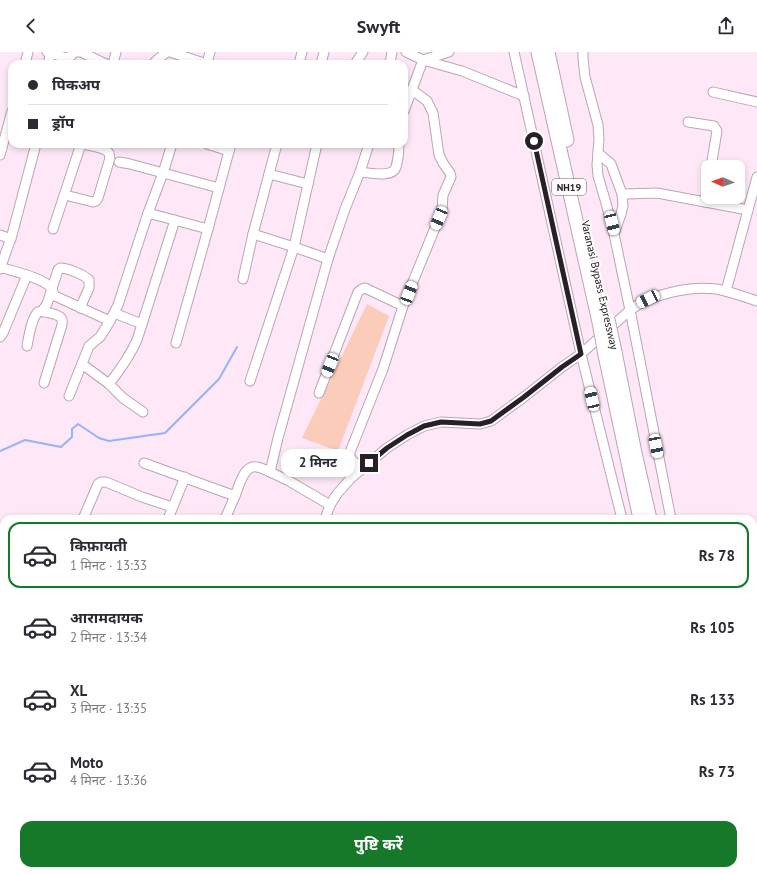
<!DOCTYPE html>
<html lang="hi">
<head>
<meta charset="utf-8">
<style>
  :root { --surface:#fff; --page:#f2f2f3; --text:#2b2b33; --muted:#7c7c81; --line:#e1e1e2; --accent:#16792a }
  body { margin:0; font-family:"PT Sans","Noto Sans Devanagari",sans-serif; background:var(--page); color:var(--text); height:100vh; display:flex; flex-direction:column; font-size:15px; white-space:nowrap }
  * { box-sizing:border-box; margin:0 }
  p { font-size:13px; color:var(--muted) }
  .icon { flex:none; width:22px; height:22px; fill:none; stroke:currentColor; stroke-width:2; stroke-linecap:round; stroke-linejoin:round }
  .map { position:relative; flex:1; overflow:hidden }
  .panel { position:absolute; left:0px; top:463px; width:757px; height:360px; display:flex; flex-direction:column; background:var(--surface); border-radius:12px 12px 0 0; box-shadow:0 2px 6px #0003 }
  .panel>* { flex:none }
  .guide { position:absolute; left:8px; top:8px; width:400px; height:88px; border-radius:12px; box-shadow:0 2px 6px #0003; display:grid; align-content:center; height:88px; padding:0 20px; background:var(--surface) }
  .needle { width:26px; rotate:272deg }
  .tools { position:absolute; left:701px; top:108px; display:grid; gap:8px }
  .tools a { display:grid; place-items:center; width:44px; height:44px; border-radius:8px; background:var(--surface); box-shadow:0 2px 6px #0003; font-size:20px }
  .end { position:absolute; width:18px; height:18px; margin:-9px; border:5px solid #292027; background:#fff; box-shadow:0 0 0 2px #fff }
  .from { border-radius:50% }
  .bubble { position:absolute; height:28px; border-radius:12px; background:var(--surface); box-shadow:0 2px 6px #0003; font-size:13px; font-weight:700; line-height:28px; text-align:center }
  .car { position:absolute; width:12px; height:24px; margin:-12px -6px; border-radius:5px; box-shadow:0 0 3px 1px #0007; background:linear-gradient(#fff 24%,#345 0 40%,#fff 0 76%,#345 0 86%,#fff 0) }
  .guide b { display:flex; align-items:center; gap:14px; height:38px; font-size:15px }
  .guide b+b { border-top:1px solid var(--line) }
  .guide i { width:10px; height:10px; background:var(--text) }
  ul { padding:7px 0 0; list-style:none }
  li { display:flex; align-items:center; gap:12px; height:66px; margin:0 8px 6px; padding:0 12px; border:2px solid transparent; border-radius:12px }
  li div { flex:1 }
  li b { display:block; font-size:15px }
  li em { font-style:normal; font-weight:700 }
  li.current { border-color:var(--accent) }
  li>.icon { width:36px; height:36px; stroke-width:1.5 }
  .button { display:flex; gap:8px; margin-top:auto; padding:8px 20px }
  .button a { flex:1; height:46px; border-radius:12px; background:var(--accent); color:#fff; font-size:16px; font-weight:700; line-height:46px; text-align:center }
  header { display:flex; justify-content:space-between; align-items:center; height:52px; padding:0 20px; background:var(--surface); font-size:18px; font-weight:700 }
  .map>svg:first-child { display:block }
  .green { fill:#faccb9 }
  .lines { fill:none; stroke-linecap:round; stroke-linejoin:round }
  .stream { stroke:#93b2ff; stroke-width:2 }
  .minor-casing { stroke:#bca3b6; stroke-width:11 }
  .highway-casing { stroke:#bca3b6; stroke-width:15 }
  .minor { stroke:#fff; stroke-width:9 }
  .highway { stroke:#fff; stroke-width:13 }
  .highway-bridge-casing { stroke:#bca3b6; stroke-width:15; stroke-linecap:butt }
  .highway-bridge { stroke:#fff; stroke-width:13 }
  .route { stroke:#292027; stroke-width:5 }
  .labels { text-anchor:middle; stroke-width:4; stroke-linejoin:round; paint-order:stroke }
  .shield { fill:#fdfdfd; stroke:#696267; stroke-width:1 }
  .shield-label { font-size:10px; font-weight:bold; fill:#292027 }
  .street-label { font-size:11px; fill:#292027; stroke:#fdfdfd }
</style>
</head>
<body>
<header><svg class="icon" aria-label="back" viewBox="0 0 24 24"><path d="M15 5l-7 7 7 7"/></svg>Swyft<svg class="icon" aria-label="share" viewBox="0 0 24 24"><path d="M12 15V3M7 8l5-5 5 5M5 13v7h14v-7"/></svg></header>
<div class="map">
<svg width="757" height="823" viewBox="0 0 757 823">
  <rect width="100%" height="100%" fill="#fee8f8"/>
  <path class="green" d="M 367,252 L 389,264 L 338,399 L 302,386 Z"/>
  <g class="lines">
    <path class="stream" d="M 0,399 L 25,388 L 61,395 L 72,385 L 72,377 L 78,372 L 99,386 L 109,389 L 165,381 L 219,327 L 237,295"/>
    <defs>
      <g id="minor">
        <path d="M 47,0 L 63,5 L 69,6 L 74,0"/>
        <path d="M 75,0 L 81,0 L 106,12"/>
        <path d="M 170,0 L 207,12 L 210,0"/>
        <path d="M 406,0 L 423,8 L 462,19 L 524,44"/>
        <path d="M 514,0 L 581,302 L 622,467"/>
        <path d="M 583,0 L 583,6 L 585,25 L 598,73 L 599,87 L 597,113 L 598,124 L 606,151 L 614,182 L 630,258 L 671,467"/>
        <path d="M 25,12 L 28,0"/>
        <path d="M 48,12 L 51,0"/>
        <path d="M 113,12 L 116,0"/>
        <path d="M 153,12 L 158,7 L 167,0"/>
        <path d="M 299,12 L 302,0"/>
        <path d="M 321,12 L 324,0"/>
        <path d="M 355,12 L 363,0"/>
        <path d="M 390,12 L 392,0"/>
        <path d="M 713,40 L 757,50"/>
        <path d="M 404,59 L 423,8 L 449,0"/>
        <path d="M 688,70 L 714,74 L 717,79 L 711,115"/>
        <path d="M 207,92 L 229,99"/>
        <path d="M 598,101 L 611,112 L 622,142 L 623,154 L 621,162 L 614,182"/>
        <path d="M 0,103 L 12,59"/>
        <path d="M 119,110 L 130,112 L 219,136"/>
        <path d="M 360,120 C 370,121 393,126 396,115 C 398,108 399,99 399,92"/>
        <path d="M 269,122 L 308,132 L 294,195 L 328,207 L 278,386 L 270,420 L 289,429 L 330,453"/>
        <path d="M 308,132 L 317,92"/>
        <path d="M 622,142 C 634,142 645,141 657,141 L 748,158"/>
        <path d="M 65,143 L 93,150 L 96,149 L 98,146 L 110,106 C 109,104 110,102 108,100 C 104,96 89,93 82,92"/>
        <path d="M 705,150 L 708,132"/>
        <path d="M 148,161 L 208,177 L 231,92"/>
        <path d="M 53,177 L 81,92"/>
        <path d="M 0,183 L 11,187"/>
        <path d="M 328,207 L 345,157 L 360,120 L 369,92"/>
        <path d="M 0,215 C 12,219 44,226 51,236 C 53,238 53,242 55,244 L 110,269"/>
        <path d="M 0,217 L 12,183 L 36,92"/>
        <path d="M 243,227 L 253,182 L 277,92"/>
        <path d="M 726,239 L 757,125"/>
        <path d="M 42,259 L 47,252 L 58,218 L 60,216 C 67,216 83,222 89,228 L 89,236 L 80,256"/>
        <path d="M 114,261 L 142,272"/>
        <path d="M 0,285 L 3,281 L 27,223"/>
        <path d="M 176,291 L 208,177"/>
        <path d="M 27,294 C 29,284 31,267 38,260 C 43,259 58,262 61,266 C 63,268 62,271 62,273 L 44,331"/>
        <path d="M 82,312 L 109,332 L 123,346 L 143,360"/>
        <path d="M 250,329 L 294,195 L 253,182"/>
        <path d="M 109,332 C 120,318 130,304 137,288 L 175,168"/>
        <path d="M 319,341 L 358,240 L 362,237 L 365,236 L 403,254"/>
        <path d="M 69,344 L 89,294 L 100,285 L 110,269 L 118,253 L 148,161 L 163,121 L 172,92"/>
        <path d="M 144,411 L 235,444 C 239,434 244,412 257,415 C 262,416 266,418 270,420"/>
        <path d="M 360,418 L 350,405 L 350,400 L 383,317 L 403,254 L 439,166 L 442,158 L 443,143 L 451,125 L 450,121 L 443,111 L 439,103 L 433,61 L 427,49 L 412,38"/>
        <path d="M 83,467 L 98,432 L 101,430 L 106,430 L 142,445 L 172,455"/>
        <path d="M 168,467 L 185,425"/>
        <path d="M 225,467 L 235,444"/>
        <path d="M 325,467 L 330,453 L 337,442 L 351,426 L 387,396 L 407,383 L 424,374 L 441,370 L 480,372 L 491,369 L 524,345 L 562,315 L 581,302 L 630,258 C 652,242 689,234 716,237 C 730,239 743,245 757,249"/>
        <path d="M 0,514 L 4,515"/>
        <path d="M 0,556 L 4,558"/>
        <path d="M 0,601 L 4,603"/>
        <path d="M 753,605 L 757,607"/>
        <path d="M 0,686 L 4,688"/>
        <path d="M 0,775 L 4,776"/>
        <path d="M 128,819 L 137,823"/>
        <path d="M 337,819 L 345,823"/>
        <path d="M 693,819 L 694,823"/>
        <path d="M 742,819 L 743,823"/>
        <path d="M 17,823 L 19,819"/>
        <path d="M 87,823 L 89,819"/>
        <path d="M 209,823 L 210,819"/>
        <path d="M 506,823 L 508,819"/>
        <path d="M 530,823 L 531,819"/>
      </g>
      <g id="highway">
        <path d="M 538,0 L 599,270"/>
        <path d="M 548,0 L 567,88"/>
        <path d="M 615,300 L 635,401 L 650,467"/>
        <path d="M 605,303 L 640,467"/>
        <path d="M 724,819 L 724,823"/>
      </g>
    </defs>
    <use href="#minor" class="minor-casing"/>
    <use href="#highway" class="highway-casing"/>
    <use href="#minor" class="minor"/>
    <use href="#highway" class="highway"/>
    <defs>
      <g id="highway-bridge">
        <path d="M 608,267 L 615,300"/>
        <path d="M 599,270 L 605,303"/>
      </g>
    </defs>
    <use href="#highway-bridge" class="highway-bridge-casing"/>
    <use href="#highway-bridge" class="highway-bridge"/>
  </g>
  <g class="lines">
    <path class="route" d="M 369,411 L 387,396 L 407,383 L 424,374 L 441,370 L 480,372 L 491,369 L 524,345 L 562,315 L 581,302 L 534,89"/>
  </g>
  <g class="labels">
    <rect class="shield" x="552" y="127" width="34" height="16" rx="3"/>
    <g class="shield-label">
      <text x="569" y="139">NH19</text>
    </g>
    <g class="street-label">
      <text transform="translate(600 233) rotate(77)" y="4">Varanasi Bypass Expressway</text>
    </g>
  </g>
</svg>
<div class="tools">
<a><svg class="needle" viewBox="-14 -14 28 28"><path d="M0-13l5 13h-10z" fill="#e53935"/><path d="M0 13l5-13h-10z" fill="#7c7c81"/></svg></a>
</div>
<i class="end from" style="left:534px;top:89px"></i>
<i class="end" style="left:369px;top:411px"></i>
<div class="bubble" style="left:281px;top:397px;width:74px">2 मिनट</div>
<i class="car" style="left:439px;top:166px;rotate:203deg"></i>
<i class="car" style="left:612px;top:171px;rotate:166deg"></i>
<i class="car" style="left:409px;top:241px;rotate:21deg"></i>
<i class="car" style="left:648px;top:247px;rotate:244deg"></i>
<i class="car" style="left:330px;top:313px;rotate:202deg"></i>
<i class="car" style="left:592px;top:347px;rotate:347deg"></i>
<i class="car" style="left:656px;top:394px;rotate:169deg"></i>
<div class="guide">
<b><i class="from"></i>पिकअप</b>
<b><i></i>ड्रॉप</b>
</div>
<section class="panel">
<ul>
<li class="current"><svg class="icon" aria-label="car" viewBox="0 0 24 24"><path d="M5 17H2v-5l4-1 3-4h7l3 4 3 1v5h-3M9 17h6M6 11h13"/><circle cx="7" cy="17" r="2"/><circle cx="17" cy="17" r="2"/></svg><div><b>किफ़ायती</b><p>1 मिनट · 13:33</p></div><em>Rs 78</em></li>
<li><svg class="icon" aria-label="car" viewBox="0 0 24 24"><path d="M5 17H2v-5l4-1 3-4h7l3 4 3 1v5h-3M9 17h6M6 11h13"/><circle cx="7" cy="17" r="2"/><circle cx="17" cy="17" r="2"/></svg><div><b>आरामदायक</b><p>2 मिनट · 13:34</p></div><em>Rs 105</em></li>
<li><svg class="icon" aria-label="car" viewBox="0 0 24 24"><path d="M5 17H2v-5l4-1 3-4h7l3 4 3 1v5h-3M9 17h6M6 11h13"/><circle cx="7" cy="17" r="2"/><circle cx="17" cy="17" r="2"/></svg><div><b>XL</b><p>3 मिनट · 13:35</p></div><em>Rs 133</em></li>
<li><svg class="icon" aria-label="car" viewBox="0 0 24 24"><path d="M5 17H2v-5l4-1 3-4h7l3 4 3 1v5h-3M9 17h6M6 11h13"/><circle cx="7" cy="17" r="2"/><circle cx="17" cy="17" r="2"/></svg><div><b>Moto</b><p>4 मिनट · 13:36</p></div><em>Rs 73</em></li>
</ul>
<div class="button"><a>पुष्टि करें</a></div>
</section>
</div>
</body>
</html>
